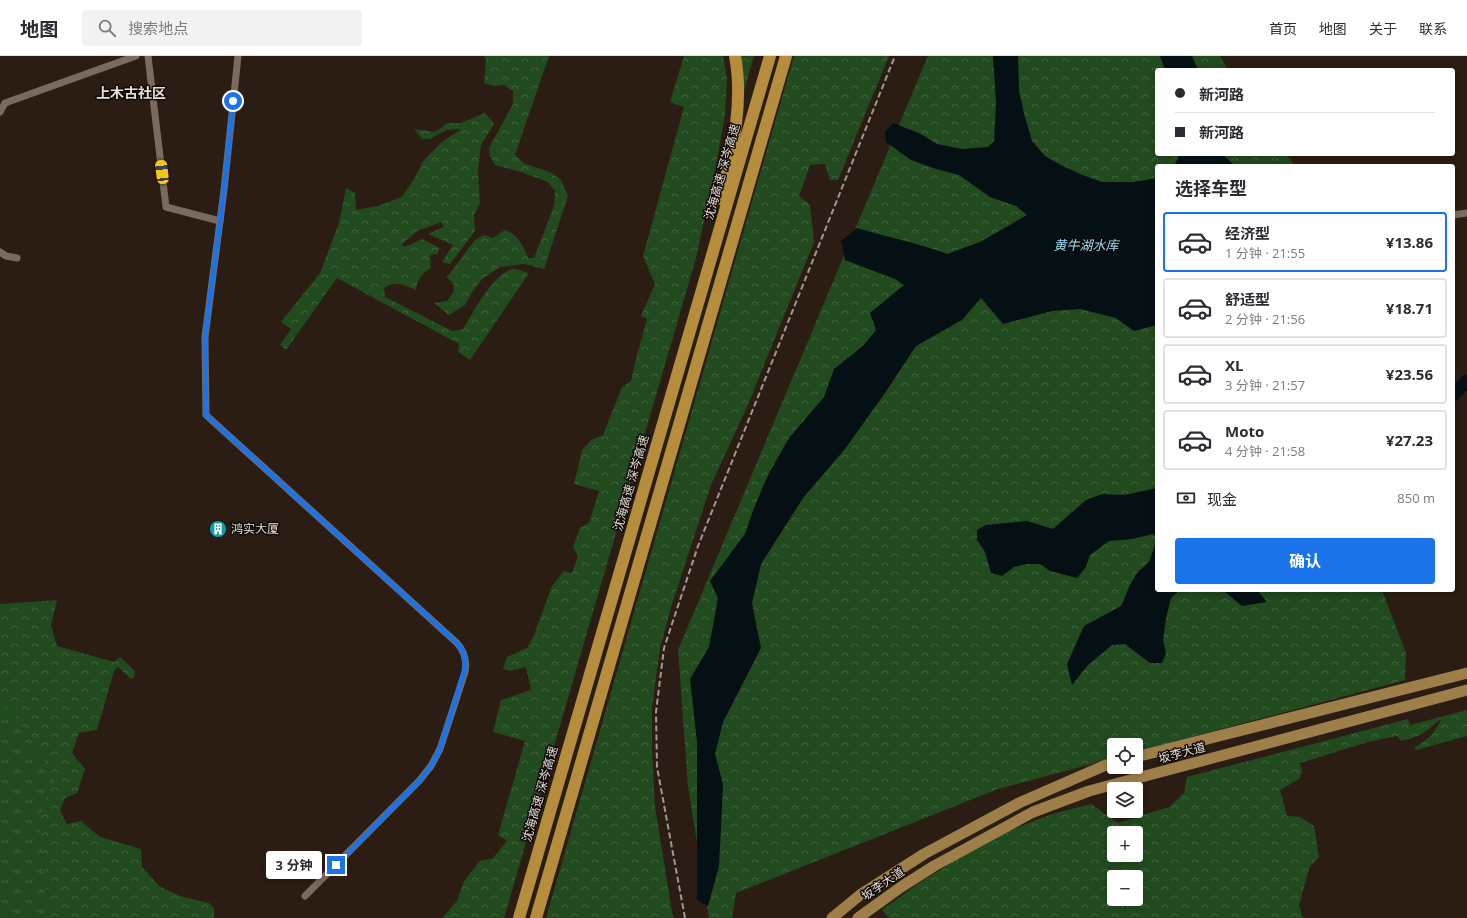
<!DOCTYPE html>
<html lang="zh">
<head>
<meta charset="utf-8">
<style>
  :root { --surface:#fff; --page:#f2f2f3; --text:#2b2b33; --muted:#7c7c81; --line:#e1e1e2; --accent:#1a73e8 }
  body { margin:0; font-family:"Open Sans","Noto Sans SC",sans-serif; background:var(--page); color:var(--text); height:100vh; display:flex; flex-direction:column; font-size:15px; white-space:nowrap }
  * { box-sizing:border-box; margin:0 }
  p { font-size:13px; color:var(--muted) }
  .icon { flex:none; width:22px; height:22px; fill:none; stroke:currentColor; stroke-width:2; stroke-linecap:round; stroke-linejoin:round }
  .map { position:relative; flex:1; overflow:hidden }
  .sheet { position:absolute; left:1155px; top:108px; width:300px; height:428px; display:flex; flex-direction:column; background:var(--surface); border-radius:4px; box-shadow:0 2px 6px #0003 }
  .sheet>* { flex:none }
  .top-card { position:absolute; left:1155px; top:12px; width:300px; height:88px; border-radius:4px; box-shadow:0 2px 6px #0003; display:grid; align-content:center; height:88px; padding:0 20px; background:var(--surface) }
  .tools { position:absolute; left:1107px; top:682px; display:grid; gap:8px }
  .tools a { display:grid; place-items:center; width:36px; height:36px; border-radius:4px; background:var(--surface); box-shadow:0 2px 6px #0003; font-size:20px }
  .end { position:absolute; width:18px; height:18px; margin:-9px; border:5px solid #1a73e8; background:#fff; box-shadow:0 0 0 2px #fff }
  .from { border-radius:50% }
  .bubble { position:absolute; height:28px; border-radius:4px; background:var(--surface); box-shadow:0 2px 6px #0003; font-size:13px; font-weight:700; line-height:28px; text-align:center }
  .car { position:absolute; width:12px; height:24px; margin:-12px -6px; border-radius:5px; box-shadow:0 0 3px 1px #0007; background:linear-gradient(#f5c518 24%,#345 0 40%,#f5c518 0 76%,#345 0 86%,#f5c518 0) }
  .top-card b { display:flex; align-items:center; gap:14px; height:38px; font-size:15px }
  .top-card b+b { border-top:1px solid var(--line) }
  .top-card i { width:10px; height:10px; background:var(--text) }
  ul { padding:0; list-style:none }
  li { display:flex; align-items:center; gap:12px; height:60px; margin:0 8px 6px; padding:0 12px; border:2px solid var(--line); border-radius:4px }
  li div { flex:1 }
  li b { display:block; font-size:15px }
  li em { font-style:normal; font-weight:700 }
  li.active { border-color:var(--accent) }
  li>.icon { width:36px; height:36px; stroke-width:1.5 }
  h2 { padding:0 20px; font-size:18px; line-height:48px }
  .pay { display:flex; align-items:center; gap:10px; height:44px; padding:0 20px; font-size:15px }
  .pay p { margin-inline-start:auto }
  .primary-button { display:flex; gap:8px; margin-top:auto; padding:8px 20px }
  .primary-button a { flex:1; height:46px; border-radius:4px; background:var(--accent); color:#fff; font-size:16px; font-weight:700; line-height:46px; text-align:center }
  header { display:flex; align-items:center; gap:24px; box-sizing:border-box; height:56px; padding:0 20px; background:var(--surface); border-bottom:1px solid var(--line) }
  header strong { font-size:19px }
  nav { display:flex; gap:22px; margin-inline-start:auto; font-size:14px }
  .search { width:280px; height:36px; background:var(--page); display:flex; align-items:center; gap:10px; box-sizing:border-box; padding:0 14px; border-radius:4px; color:var(--muted); font-size:15px }
  .map>svg:first-child { display:block }
  .forest { fill:url(#forest-crowns); fill-rule:evenodd }
  .park { fill:url(#park-tufts) }
  .water { fill:#051015 }
  .lines { fill:none; stroke-linecap:round; stroke-linejoin:round }
  .river { stroke:#051015; stroke-width:13 }
  .street { stroke:#7b6a5e; stroke-width:7 }
  .primary { stroke:#9e7f4a; stroke-width:11 }
  .highway { stroke:#b68d3c; stroke-width:12 }
  .rail { stroke:#a39890; stroke-width:2; stroke-dasharray:6 3; stroke-linecap:butt }
  .route { stroke:#1a73e8; stroke-width:5 }
  .labels { text-anchor:middle; stroke-width:3; stroke-linejoin:round; paint-order:stroke }
  .street-label { font-size:12px; fill:#e9e0d9; stroke:#0f0905 }
  .poi-label { font-size:12px; fill:#e9e0d9; stroke:#0f0905; text-anchor:start }
  .water-label { font-size:13px; font-style:italic; fill:#96ddf9; stroke:#0f0905 }
  .quarter-label { font-size:14px; font-weight:bold; fill:#e9e0d9; stroke:#0f0905 }
</style>
</head>
<body>
<header>
<strong>地图</strong>
<div class="search"><svg class="icon" aria-label="search" viewBox="0 0 24 24"><circle cx="10" cy="10" r="6"/><path d="M15 15l6 6"/></svg>搜索地点</div>
<nav><a>首页</a><a>地图</a><a>关于</a><a>联系</a></nav>
</header>
<div class="map">
<svg width="1467" height="862" viewBox="0 0 1467 862">
  <defs>
    <pattern id="forest-crowns" width="20" height="18" patternUnits="userSpaceOnUse"><rect width="20" height="18" fill="#214a1f"/><path d="M2 6a3 3 0 1 1 6 0M12 15a3 3 0 1 1 6 0" fill="none" stroke="#41643f"/></pattern>
    <pattern id="park-tufts" width="24" height="20" patternUnits="userSpaceOnUse"><rect width="24" height="20" fill="#214a1f"/><path d="M3 7l-1-3M5 7V3M7 7l1-3M15 17l-1-3M17 17v-4M19 17l1-3" fill="none" stroke="#41643f"/></pattern>
  </defs>
  <rect width="100%" height="100%" fill="#2b1d13"/>
  <g class="forest">
    <path d="M 484,0 L 549,0 L 515,99 L 525,108 L 550,116 L 561,124 L 568,140 L 544,213 L 525,208 L 500,211 L 482,223 L 471,238 L 465,249 L 449,259 L 434,247 L 447,245 L 453,237 L 454,229 L 447,221 L 475,184 L 484,179 L 493,182 L 505,174 C 519,179 523,190 528,202 L 534,202 L 554,150 L 555,135 L 548,126 L 521,116 L 495,109 L 490,100 L 489,92 L 513,48 L 513,35 L 504,29 L 494,30 L 484,27 L 486,3 Z"/>
    <path d="M 684,0 L 723,0 L 727,23 L 725,59 L 716,109 L 696,202 L 504,862 L 442,862 L 457,845 L 464,825 L 480,805 L 493,802 L 507,785 L 498,779 L 525,685 L 493,676 L 501,644 L 531,634 L 526,611 L 510,615 L 503,613 L 507,601 L 527,592 L 534,579 L 552,530 L 564,515 L 572,517 L 578,500 L 573,491 L 580,472 L 589,467 L 599,435 L 574,428 L 582,394 L 591,384 L 603,379 L 622,331 L 631,325 L 637,299 L 647,263 L 641,260 L 655,228 L 643,200 L 684,51 L 670,46 Z"/>
    <path d="M 737,0 L 754,0 L 742,42 Z"/>
    <path d="M 794,0 L 889,0 L 838,124 L 830,124 L 825,108 L 810,109 L 799,140 L 810,149 L 814,186 L 747,351 L 711,429 L 672,548 L 660,592 L 652,653 L 652,694 L 655,751 L 673,862 L 546,862 Z"/>
    <path d="M 928,0 L 1220,0 L 1228,14 L 1157,14 L 1157,98 L 1286,98 L 1295,110 L 1157,110 L 1157,534 L 1382,534 L 1406,597 L 1405,624 L 1136,696 L 1136,689 L 1114,689 L 1114,702 L 998,733 L 736,837 L 732,862 L 709,862 L 688,730 L 678,594 Z"/>
    <path d="M 485,57 L 494,68 L 481,89 L 478,115 L 480,147 L 474,159 L 475,175 L 450,208 L 442,206 L 453,189 L 428,178 L 443,171 L 442,166 L 417,175 L 401,189 L 405,191 L 422,183 L 440,192 L 437,198 L 430,199 L 431,212 C 421,218 418,223 416,234 C 404,229 396,224 384,232 L 385,241 L 452,275 L 463,273 C 473,257 494,215 514,213 C 518,213 524,216 529,217 L 470,304 L 458,296 L 459,288 L 337,222 L 286,294 L 280,289 L 291,273 L 281,266 L 320,217 L 339,167 L 346,132 L 355,137 L 356,154 L 378,150 L 402,141 L 414,123 L 423,105 L 442,86 L 461,73 L 446,74 L 430,83 L 422,83 L 414,73 L 435,76 L 448,67 L 461,67 Z"/>
    <path d="M 57,544 L 51,569 L 57,590 L 114,606 L 120,601 L 135,615 L 134,621 L 131,623 L 118,611 L 114,615 L 97,674 L 79,677 L 72,697 L 85,713 L 77,737 L 65,742 L 60,755 L 67,768 L 81,765 L 100,781 L 141,793 L 142,811 L 159,830 L 180,840 L 209,847 L 214,852 L 214,862 L 0,862 L 0,548 Z"/>
    <path d="M 1467,654 L 1467,680 L 1416,694 L 1414,692 L 1431,680 L 1441,665 L 1439,664 C 1424,678 1421,680 1401,685 L 1397,680 L 1368,686 L 1300,707 L 1302,716 L 1299,723 L 1280,734 L 1287,760 L 1300,761 L 1314,770 L 1319,801 L 1310,810 L 1299,849 L 1303,862 L 889,862 L 882,854 L 919,827 L 957,803 L 1008,775 L 1052,758 L 1091,748 L 1118,767 L 1169,751 L 1184,737 L 1187,721 L 1408,663 L 1410,669 ZM 1114,777 L 1136,777 L 1136,799 L 1114,799 ZM 1114,821 L 1136,821 L 1136,843 L 1114,843 Z"/>
  </g>
  <path class="park" d="M 0,647 L 14,657 L 55,721 L 39,761 L 51,862 L 0,862 Z"/>
  <g class="water">
    <path d="M 993,0 L 1018,0 L 1019,35 L 1024,58 L 1032,85 L 1045,100 L 1061,109 L 1080,118 L 1102,126 L 1133,126 L 1157,122 L 1157,269 L 1134,275 L 1116,262 L 1080,253 L 1052,255 L 1003,268 L 981,242 L 962,264 L 916,290 L 885,337 L 845,393 L 803,442 L 761,508 L 752,547 L 761,592 L 723,666 L 715,698 L 723,728 L 721,771 L 719,810 L 708,850 L 697,844 L 697,686 L 690,623 L 709,591 L 718,542 L 710,525 L 745,478 L 754,452 L 768,419 L 789,382 L 824,341 L 834,313 L 863,290 L 876,274 L 870,257 L 904,229 L 895,223 L 845,204 L 841,185 L 857,172 C 887,181 918,187 947,198 L 980,186 L 1027,159 L 1016,150 L 990,141 L 959,119 L 936,113 L 911,104 L 886,86 L 885,76 L 893,67 L 921,78 L 937,88 L 962,93 L 988,91 L 994,85 L 996,47 Z"/>
    <path d="M 1160,0 L 1192,0 L 1198,14 L 1165,14 Z"/>
    <path d="M 1180,98 L 1222,98 L 1235,110 L 1174,110 Z"/>
    <path d="M 1157,432 L 1157,482 L 1153,478 L 1132,483 L 1109,485 L 1090,499 L 1086,511 L 1077,522 L 1050,515 L 1040,508 L 1027,508 L 1014,511 L 1002,520 L 991,517 L 985,496 L 977,484 L 977,474 L 986,469 L 1027,465 L 1053,473 L 1086,444 L 1102,438 L 1124,439 Z"/>
    <path d="M 1157,484 L 1157,534 L 1180,534 L 1171,542 L 1166,562 L 1163,584 L 1166,597 L 1162,607 L 1150,607 L 1125,588 L 1112,589 L 1088,609 L 1072,629 L 1067,608 L 1084,570 L 1121,550 L 1130,529 L 1137,517 L 1149,506 Z"/>
    <path d="M 1225,534 L 1257,534 L 1267,546 L 1242,550 L 1225,536 Z"/>
  </g>
  <g class="lines">
    <path class="river" d="M 1453,339 L 1467,325"/>
    <g class="street">
      <path d="M 148,0 L 166,151 L 220,165"/>
      <path d="M 238,0 L 224,134 L 205,281 L 206,359 L 457,587 C 465,596 467,605 465,616 L 440,693 L 431,710 L 419,725 L 305,840"/>
      <path d="M 0,56 L 5,47 L 136,0"/>
      <path d="M 1453,159 L 1467,157"/>
      <path d="M 0,196 L 6,200 L 17,202"/>
    </g>
    <g class="primary">
      <path d="M 1136,701 L 1467,617"/>
      <path d="M 832,862 L 860,839 L 924,798 L 1021,746 L 1106,709 L 1114,707"/>
      <path d="M 858,862 L 901,831 L 934,810 L 1033,756 L 1089,735 L 1467,634"/>
    </g>
    <g class="highway">
      <path d="M 721,143 C 732,96 744,48 735,0"/>
      <path d="M 519,862 L 770,0"/>
      <path d="M 536,862 L 786,0"/>
    </g>
    <path class="rail" d="M 685,862 L 657,711 L 656,656 L 664,592 L 698,490 L 895,0"/>
  </g>
  <g class="lines">
    <path class="route" d="M 233,45 L 224,134 L 205,280 L 206,359 L 457,587 C 465,596 467,605 464,616 L 440,693 L 431,710 L 419,725 L 336,809"/>
  </g>
  <defs>
    <symbol id="building-disc" viewBox="-11 -11 22 22"><circle r="9.5" fill="#0f9aa8" stroke="#0f0905"/><path d="M-4-6H4V6H1V3H-1V6H-4ZM-2.5-4.3h1.7v1.8h-1.7ZM.8-4.3h1.7v1.8H.8ZM-2.5-1h1.7V.8h-1.7ZM.8-1h1.7V.8H.8Z" fill="#fff"/></symbol>
  </defs>
  <g fill-rule="evenodd">
    <use href="#building-disc" x="208" y="463" width="20" height="20"/>
  </g>
  <g class="labels">
    <g class="street-label">
      <text transform="translate(722 116) rotate(-74)" y="4">沈海高速 深岑高速</text>
      <text transform="translate(631 427) rotate(-74)" y="4">沈海高速 深岑高速</text>
      <text transform="translate(1182 697) rotate(-15)" y="4">坂李大道</text>
      <text transform="translate(540 738) rotate(-74)" y="4">沈海高速 深岑高速</text>
      <text transform="translate(883 828) rotate(-34)" y="4">坂李大道</text>
    </g>
    <g class="poi-label">
      <text x="231" y="477">鸿实大厦</text>
    </g>
    <g class="water-label">
      <text x="1086" y="194">黄牛湖水库</text>
    </g>
    <g class="quarter-label">
      <text x="131" y="42">上木古社区</text>
    </g>
  </g>
</svg>
<div class="tools">
<a><svg class="icon" aria-label="locate" viewBox="0 0 24 24"><circle cx="12" cy="12" r="6"/><path d="M12 2v4M12 18v4M2 12h4M18 12h4"/></svg></a>
<a><svg class="icon" aria-label="layers" viewBox="0 0 24 24"><path d="M12 4l9 5-9 5-9-5zM3 14l9 5 9-5"/></svg></a>
<a>+</a>
<a>−</a>
</div>
<i class="end from" style="left:233px;top:45px"></i>
<i class="end" style="left:336px;top:809px"></i>
<div class="bubble" style="left:266px;top:795px;width:56px">3 分钟</div>
<i class="car" style="left:162px;top:116px;rotate:353deg"></i>
<div class="top-card">
<b><i class="from"></i>新河路</b>
<b><i></i>新河路</b>
</div>
<section class="sheet">
<h2>选择车型</h2>
<ul>
<li class="active"><svg class="icon" aria-label="car" viewBox="0 0 24 24"><path d="M5 17H2v-5l4-1 3-4h7l3 4 3 1v5h-3M9 17h6M6 11h13"/><circle cx="7" cy="17" r="2"/><circle cx="17" cy="17" r="2"/></svg><div><b>经济型</b><p>1 分钟 · 21:55</p></div><em>¥13.86</em></li>
<li><svg class="icon" aria-label="car" viewBox="0 0 24 24"><path d="M5 17H2v-5l4-1 3-4h7l3 4 3 1v5h-3M9 17h6M6 11h13"/><circle cx="7" cy="17" r="2"/><circle cx="17" cy="17" r="2"/></svg><div><b>舒适型</b><p>2 分钟 · 21:56</p></div><em>¥18.71</em></li>
<li><svg class="icon" aria-label="car" viewBox="0 0 24 24"><path d="M5 17H2v-5l4-1 3-4h7l3 4 3 1v5h-3M9 17h6M6 11h13"/><circle cx="7" cy="17" r="2"/><circle cx="17" cy="17" r="2"/></svg><div><b>XL</b><p>3 分钟 · 21:57</p></div><em>¥23.56</em></li>
<li><svg class="icon" aria-label="car" viewBox="0 0 24 24"><path d="M5 17H2v-5l4-1 3-4h7l3 4 3 1v5h-3M9 17h6M6 11h13"/><circle cx="7" cy="17" r="2"/><circle cx="17" cy="17" r="2"/></svg><div><b>Moto</b><p>4 分钟 · 21:58</p></div><em>¥27.23</em></li>
</ul>
<div class="pay"><svg class="icon" aria-label="cash" viewBox="0 0 24 24"><path d="M3 7h18v10H3z"/><circle cx="12" cy="12" r="2"/></svg>现金<p>850 m</p></div>
<div class="primary-button"><a>确认</a></div>
</section>
</div>
</body>
</html>
